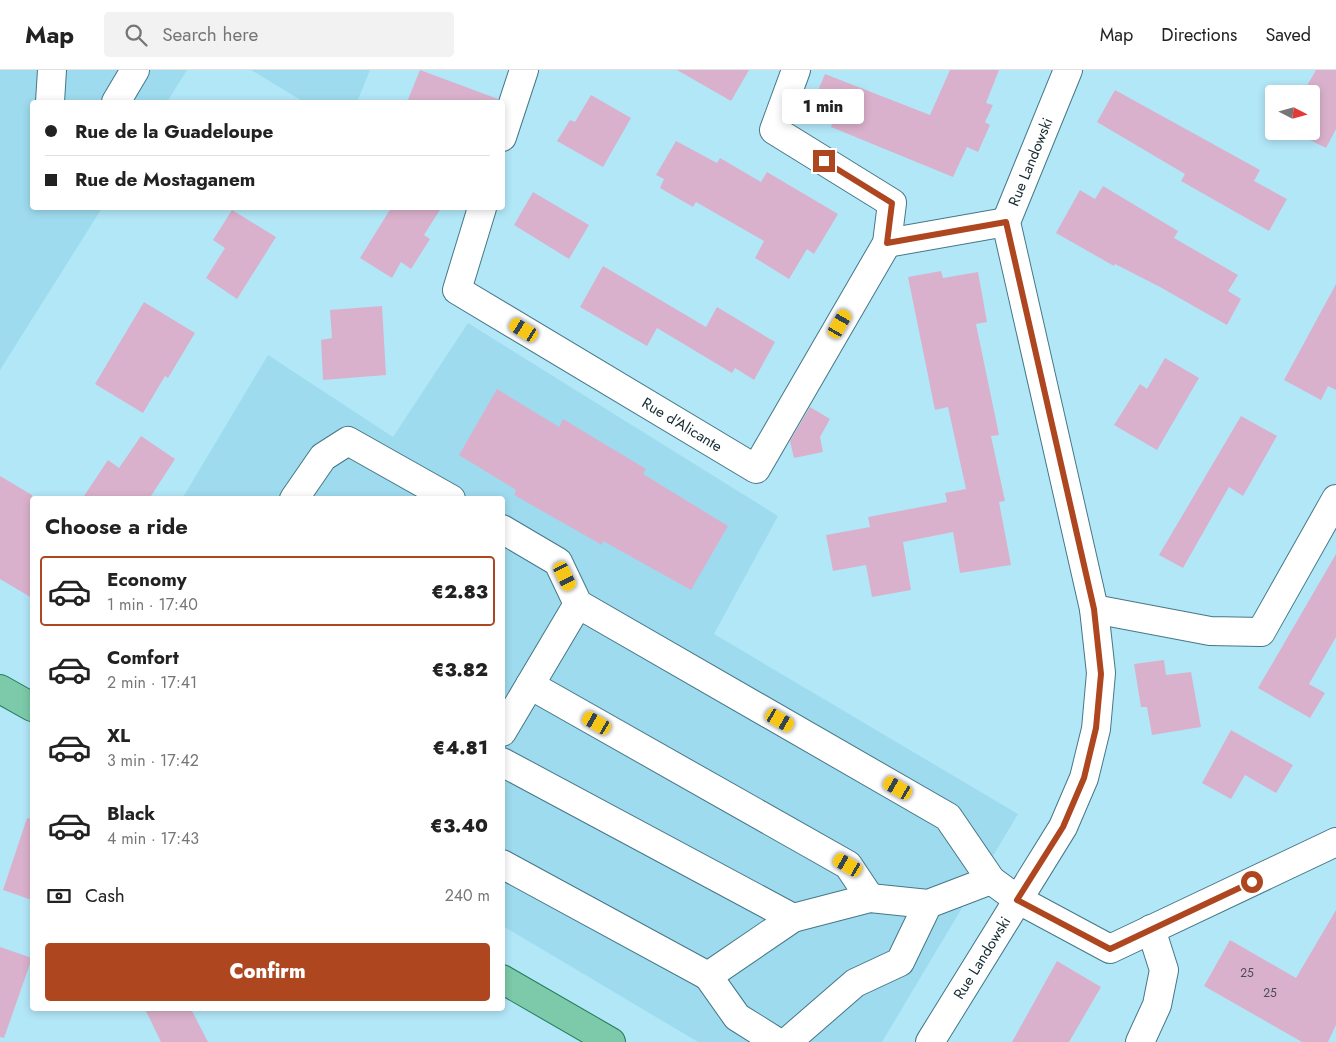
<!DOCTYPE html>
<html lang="en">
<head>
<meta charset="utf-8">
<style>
  :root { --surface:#fff; --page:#f2f2f2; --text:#222; --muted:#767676; --line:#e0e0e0; --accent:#ae4720 }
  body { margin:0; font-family:Jost,sans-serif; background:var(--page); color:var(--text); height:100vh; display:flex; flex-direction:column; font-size:19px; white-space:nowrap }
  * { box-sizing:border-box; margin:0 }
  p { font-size:16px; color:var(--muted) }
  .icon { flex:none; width:28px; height:28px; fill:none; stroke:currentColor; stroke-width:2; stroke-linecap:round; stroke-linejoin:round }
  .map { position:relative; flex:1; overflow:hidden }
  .drawer { position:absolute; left:30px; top:426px; width:475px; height:515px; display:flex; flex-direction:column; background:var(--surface); border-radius:5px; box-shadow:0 2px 8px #0003 }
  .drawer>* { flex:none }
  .guide { position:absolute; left:30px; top:30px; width:475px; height:110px; border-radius:5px; box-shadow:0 2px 8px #0003; display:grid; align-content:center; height:110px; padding:0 15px; background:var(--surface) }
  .needle { width:32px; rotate:96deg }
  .tools { position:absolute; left:1265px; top:15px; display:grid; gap:10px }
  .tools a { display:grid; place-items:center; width:55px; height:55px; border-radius:5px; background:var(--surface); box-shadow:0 2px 8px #0003; font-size:25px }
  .end { position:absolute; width:22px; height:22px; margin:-11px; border:6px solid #ae4720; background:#fff; box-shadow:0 0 0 2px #fff }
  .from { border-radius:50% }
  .bubble { position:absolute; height:35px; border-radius:5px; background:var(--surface); box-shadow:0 2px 8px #0003; font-size:16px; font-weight:800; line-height:35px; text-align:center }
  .car { position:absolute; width:15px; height:30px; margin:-15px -8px; border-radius:6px; box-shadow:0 0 4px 1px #0007; background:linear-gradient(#f5c518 24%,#345 0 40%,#f5c518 0 76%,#345 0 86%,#f5c518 0) }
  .guide b { display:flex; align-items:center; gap:18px; height:48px; font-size:19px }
  .guide b+b { border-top:1px solid var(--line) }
  .guide i { width:12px; height:12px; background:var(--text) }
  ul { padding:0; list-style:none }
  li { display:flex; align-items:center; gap:15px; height:70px; margin:0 10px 8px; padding:0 5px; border:2px solid transparent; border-radius:5px }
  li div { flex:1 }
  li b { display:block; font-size:19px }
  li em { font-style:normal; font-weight:800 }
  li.selected { border-color:var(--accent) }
  li>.icon { width:45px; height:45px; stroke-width:1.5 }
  h2 { padding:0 15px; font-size:22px; line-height:60px }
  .pay { display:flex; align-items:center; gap:12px; height:55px; padding:0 15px; font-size:19px }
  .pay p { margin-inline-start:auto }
  .primary-button { display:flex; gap:10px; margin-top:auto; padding:10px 15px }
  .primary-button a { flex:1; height:58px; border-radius:5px; background:var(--accent); color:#fff; font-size:20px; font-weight:800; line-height:58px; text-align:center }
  header { display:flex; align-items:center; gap:30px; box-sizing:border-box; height:70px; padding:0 25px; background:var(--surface); border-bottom:1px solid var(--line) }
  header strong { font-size:24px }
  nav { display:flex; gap:28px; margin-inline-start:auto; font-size:18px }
  .search { width:350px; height:45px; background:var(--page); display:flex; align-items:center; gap:12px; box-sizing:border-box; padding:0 18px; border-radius:5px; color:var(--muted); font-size:19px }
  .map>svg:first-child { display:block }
  .built { fill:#9edbef }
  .building { fill:#dab1cc }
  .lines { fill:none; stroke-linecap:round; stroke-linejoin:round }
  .minor-casing { stroke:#467787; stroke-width:30 }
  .major-casing { stroke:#207b5a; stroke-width:30 }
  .minor { stroke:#fff; stroke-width:28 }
  .major { stroke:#7ccaa9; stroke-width:28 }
  .route { stroke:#ae4720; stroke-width:6 }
  .labels { text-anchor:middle; stroke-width:4.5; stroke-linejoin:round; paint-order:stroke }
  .number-label { font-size:12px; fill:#474c58 }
  .street-label { font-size:15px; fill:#162b31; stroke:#d1f0fb }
</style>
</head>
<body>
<header>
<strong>Map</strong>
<div class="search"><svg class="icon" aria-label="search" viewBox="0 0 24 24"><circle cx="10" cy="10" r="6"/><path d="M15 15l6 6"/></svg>Search here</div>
<nav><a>Map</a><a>Directions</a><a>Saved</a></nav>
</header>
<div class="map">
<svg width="1336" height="972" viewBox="0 0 1336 972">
  <rect width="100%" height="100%" fill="#b2e7f8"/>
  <g class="built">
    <path d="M 0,0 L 187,0 L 167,32 L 32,32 L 32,138 L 102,138 L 0,300 Z"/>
    <path d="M 251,0 L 370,0 L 357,32 L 304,32 Z"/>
    <path d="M 468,253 L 778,446 L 714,564 L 1018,744 L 882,972 L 698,972 L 503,856 L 502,429 L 182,429 L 268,285 L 393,367 Z"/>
  </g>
  <g class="building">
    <path d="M 420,0 L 498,29 L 497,32 L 407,32 Z"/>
    <path d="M 677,0 L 749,0 L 731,31 Z"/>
    <path d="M 950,0 L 999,0 L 986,33 L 993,35 L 985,52 L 990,55 L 978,82 L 967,77 L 953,107 L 831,57 L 833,52 L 809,42 L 825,4 L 930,45 Z"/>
    <path d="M 1316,0 L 1336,0 L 1336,59 L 1326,78 L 1292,61 L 1311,61 L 1311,24 L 1304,21 Z"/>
    <path d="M 1115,20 L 1260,100 L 1254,111 L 1287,129 L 1269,161 L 1181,111 L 1185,104 L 1097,52 Z"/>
    <path d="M 591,25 L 631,48 L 603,97 L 557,71 L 570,50 L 575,52 Z"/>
    <path d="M 676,71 L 717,93 L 720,88 L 761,112 L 767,102 L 838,144 L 814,184 L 807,179 L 789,209 L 755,188 L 764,171 L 696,132 L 693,137 L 660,118 L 664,109 L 656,105 Z"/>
    <path d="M 1103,116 L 1178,161 L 1174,168 L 1238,205 L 1228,221 L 1241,229 L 1227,255 L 1160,217 L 1115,194 L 1114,196 L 1056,163 L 1080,120 L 1095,129 Z"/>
    <path d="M 533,122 L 589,155 L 569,189 L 514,155 Z"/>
    <path d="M 391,138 L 441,138 L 424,165 L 430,169 L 411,199 L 401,192 L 392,208 L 360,188 Z"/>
    <path d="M 232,140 L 276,167 L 237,229 L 206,208 L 225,178 L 213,170 Z"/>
    <path d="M 603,196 L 706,257 L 717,237 L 775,272 L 754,310 L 735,298 L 732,303 L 657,258 L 647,276 L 580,237 Z"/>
    <path d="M 941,201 L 943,208 L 978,202 L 987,252 L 976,254 L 999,365 L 991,366 L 1005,431 L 999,432 L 1011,495 L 960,503 L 953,462 L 903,472 L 911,520 L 872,527 L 866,495 L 833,501 L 826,465 L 870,457 L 868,447 L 947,432 L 945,423 L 966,419 L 948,337 L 935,340 L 908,207 Z"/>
    <path d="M 1336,214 L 1336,320 L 1328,316 L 1321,330 L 1284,310 Z"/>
    <path d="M 144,232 L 195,263 L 168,308 L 165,306 L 143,343 L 95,314 Z"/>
    <path d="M 382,236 L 386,305 L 323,310 L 321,270 L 332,268 L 330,240 Z"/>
    <path d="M 1165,288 L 1199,308 L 1157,380 L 1114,355 L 1140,314 L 1147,319 Z"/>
    <path d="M 497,319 L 559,357 L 563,349 L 646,399 L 643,404 L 728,456 L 691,520 L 603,471 L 602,475 L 514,425 L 516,420 L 459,385 Z"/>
    <path d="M 810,337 L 830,349 L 820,367 L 823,382 L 794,388 L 790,371 Z"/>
    <path d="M 1241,346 L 1277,366 L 1243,426 L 1229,417 L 1183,498 L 1159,485 Z"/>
    <path d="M 141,366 L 175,389 L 149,429 L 82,429 L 108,390 L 119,398 Z"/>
    <path d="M 0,406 L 32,425 L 32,528 L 0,509 Z"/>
    <path d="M 1336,484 L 1336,567 L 1309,614 L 1325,623 L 1310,648 L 1258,618 Z"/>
    <path d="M 1164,590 L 1166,605 L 1191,602 L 1201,657 L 1152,665 L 1147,637 L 1141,637 L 1134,594 Z"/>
    <path d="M 1231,660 L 1293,695 L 1276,723 L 1245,705 L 1231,729 L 1202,713 Z"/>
    <path d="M 27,748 L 32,749 L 32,830 L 3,820 Z"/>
    <path d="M 1336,840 L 1336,955 L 1328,972 L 1302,972 L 1204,916 L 1230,870 L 1296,908 Z"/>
    <path d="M 0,877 L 32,888 L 4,968 L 0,967 Z"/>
    <path d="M 1057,891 L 1101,917 L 1069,972 L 1012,972 Z"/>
    <path d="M 145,939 L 191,939 L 208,972 L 161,972 Z"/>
  </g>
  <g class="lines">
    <defs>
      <g id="minor">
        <path d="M 50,32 L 52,0"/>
        <path d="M 116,32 L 135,0"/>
        <path d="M 502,67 L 524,0"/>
        <path id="s1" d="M 482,138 L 457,220 L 756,399 L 887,173 L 892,133 L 774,60 L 796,0"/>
        <path d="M 887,173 L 1006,152"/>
        <path d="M 294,429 L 323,387 L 348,371 L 451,429"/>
        <path d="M 502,459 L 558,492 L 578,534 L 948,747 L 991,810 L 1017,829 L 1110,879 L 1336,772"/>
        <path d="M 1094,539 L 1210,561 L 1261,562 L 1336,429"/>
        <path d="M 530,615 L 848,795 L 870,828"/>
        <path d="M 502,662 L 578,534"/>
        <path d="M 502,692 L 793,848"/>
        <path d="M 502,794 L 708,906 L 793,848 L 870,828 L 928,834 L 991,810"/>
        <path d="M 708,906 L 737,947 L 777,972"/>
        <path d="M 787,972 L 855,913 L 900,892 L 928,834"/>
        <path id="s2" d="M 930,972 L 1063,757 L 1084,708 L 1096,659 L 1101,603 L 1094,539 L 1006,152 L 1068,0"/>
        <path d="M 1140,972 L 1157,935 L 1164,900 L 1151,859"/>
      </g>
      <g id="major">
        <path d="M 0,619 L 32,637"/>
        <path d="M 502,909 L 611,972"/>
      </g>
    </defs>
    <use href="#minor" class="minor-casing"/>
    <use href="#major" class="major-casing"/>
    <use href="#minor" class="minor"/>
    <use href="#major" class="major"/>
  </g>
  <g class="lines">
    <path class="route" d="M 824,91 L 892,133 L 887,173 L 1006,152 L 1094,539 L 1101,604 L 1096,658 L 1084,708 L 1063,757 L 1017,830 L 1110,879 L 1252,812"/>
  </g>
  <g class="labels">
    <g class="number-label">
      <text x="1247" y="907">25</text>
      <text x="1270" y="927">25</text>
    </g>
    <g class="street-label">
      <text dy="5" stroke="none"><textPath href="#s2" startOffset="939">Rue Landowski</textPath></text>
      <text dy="5" stroke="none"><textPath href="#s1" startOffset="348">Rue d'Alicante</textPath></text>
      <text dy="5" stroke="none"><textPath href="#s2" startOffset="99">Rue Landowski</textPath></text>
    </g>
  </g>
</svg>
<div class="tools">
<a><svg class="needle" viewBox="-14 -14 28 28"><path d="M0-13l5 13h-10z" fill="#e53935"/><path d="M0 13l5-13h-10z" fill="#767676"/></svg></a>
</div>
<i class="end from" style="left:1252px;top:812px"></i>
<i class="end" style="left:824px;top:91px"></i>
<div class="bubble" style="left:782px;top:19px;width:82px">1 min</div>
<i class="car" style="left:840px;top:254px;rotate:30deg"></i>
<i class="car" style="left:524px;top:260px;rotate:301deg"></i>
<i class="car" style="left:565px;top:506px;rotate:154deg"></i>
<i class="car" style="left:780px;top:650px;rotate:120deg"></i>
<i class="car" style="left:597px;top:653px;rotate:300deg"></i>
<i class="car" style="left:898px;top:718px;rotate:300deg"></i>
<i class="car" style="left:848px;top:795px;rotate:300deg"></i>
<div class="guide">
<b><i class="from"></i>Rue de la Guadeloupe</b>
<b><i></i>Rue de Mostaganem</b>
</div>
<section class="drawer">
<h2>Choose a ride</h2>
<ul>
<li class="selected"><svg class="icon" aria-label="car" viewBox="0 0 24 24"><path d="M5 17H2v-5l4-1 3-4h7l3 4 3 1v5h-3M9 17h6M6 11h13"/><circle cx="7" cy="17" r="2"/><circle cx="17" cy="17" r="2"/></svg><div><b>Economy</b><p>1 min · 17:40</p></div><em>€2.83</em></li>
<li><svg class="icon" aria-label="car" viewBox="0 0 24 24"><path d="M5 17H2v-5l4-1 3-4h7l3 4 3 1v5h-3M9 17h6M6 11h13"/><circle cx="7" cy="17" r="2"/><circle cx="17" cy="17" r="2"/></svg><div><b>Comfort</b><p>2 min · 17:41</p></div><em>€3.82</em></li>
<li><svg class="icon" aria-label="car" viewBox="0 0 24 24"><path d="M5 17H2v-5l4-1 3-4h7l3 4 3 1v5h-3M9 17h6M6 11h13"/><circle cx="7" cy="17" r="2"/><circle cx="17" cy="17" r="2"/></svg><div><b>XL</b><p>3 min · 17:42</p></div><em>€4.81</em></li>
<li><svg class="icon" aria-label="car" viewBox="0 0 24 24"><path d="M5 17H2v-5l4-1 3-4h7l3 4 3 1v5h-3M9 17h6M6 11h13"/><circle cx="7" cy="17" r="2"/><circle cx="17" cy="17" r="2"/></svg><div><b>Black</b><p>4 min · 17:43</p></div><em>€3.40</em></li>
</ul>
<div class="pay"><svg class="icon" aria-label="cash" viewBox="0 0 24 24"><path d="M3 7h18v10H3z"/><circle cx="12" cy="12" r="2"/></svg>Cash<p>240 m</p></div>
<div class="primary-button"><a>Confirm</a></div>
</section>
</div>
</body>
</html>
